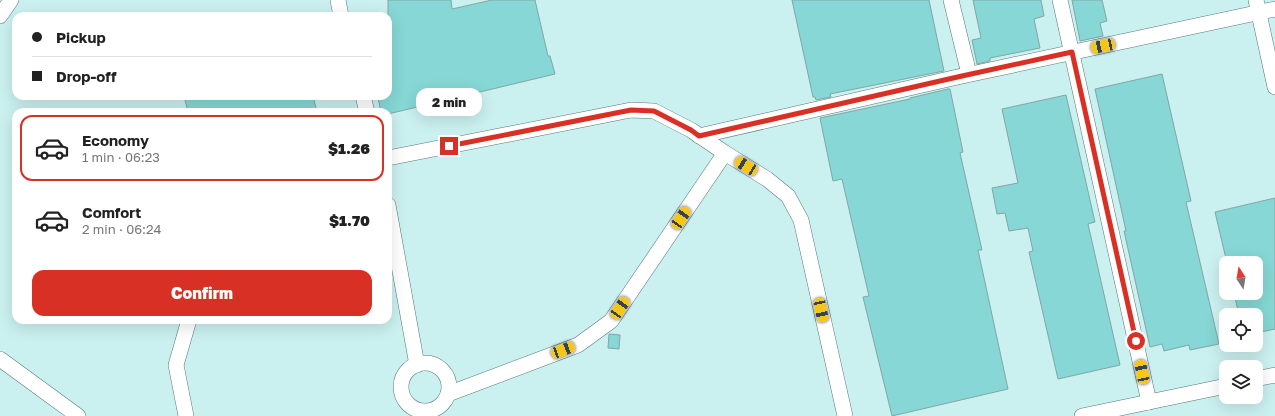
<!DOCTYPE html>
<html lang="en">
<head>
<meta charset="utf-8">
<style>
  :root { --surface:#fff; --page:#f2f2f2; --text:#222; --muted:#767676; --line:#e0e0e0; --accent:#d93025 }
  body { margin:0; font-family:"Golos Text",sans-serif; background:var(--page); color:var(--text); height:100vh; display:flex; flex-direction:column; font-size:15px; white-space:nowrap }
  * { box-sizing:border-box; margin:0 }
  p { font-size:13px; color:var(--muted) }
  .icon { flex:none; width:22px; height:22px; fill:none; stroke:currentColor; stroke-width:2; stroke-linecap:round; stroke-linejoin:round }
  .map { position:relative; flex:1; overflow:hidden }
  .panel { position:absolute; left:12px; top:108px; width:380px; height:216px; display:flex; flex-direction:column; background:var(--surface); border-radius:12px; box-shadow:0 4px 16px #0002 }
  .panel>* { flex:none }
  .banner { position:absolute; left:12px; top:12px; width:380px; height:88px; border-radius:12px; box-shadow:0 4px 16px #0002; display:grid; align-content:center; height:88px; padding:0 20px; background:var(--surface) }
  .needle { width:26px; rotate:348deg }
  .buttons { position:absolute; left:1219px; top:256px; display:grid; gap:8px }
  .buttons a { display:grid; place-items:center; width:44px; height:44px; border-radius:8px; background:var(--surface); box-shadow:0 4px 16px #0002; font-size:20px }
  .end { position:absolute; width:18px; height:18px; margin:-9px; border:5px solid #d93025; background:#fff; box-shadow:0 0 0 2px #fff }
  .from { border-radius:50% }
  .bubble { position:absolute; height:28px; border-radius:12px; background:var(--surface); box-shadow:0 4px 16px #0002; font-size:13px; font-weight:800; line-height:28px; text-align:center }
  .car { position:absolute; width:12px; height:24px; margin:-12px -6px; border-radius:5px; box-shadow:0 0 3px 1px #0007; background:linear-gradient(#f5c518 24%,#345 0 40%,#f5c518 0 76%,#345 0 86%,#f5c518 0) }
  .banner b { display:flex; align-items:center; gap:14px; height:38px; font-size:15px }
  .banner b+b { border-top:1px solid var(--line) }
  .banner i { width:10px; height:10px; background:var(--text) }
  ul { padding:7px 0 0; list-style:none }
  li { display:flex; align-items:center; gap:12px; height:66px; margin:0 8px 6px; padding:0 12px; border:2px solid transparent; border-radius:12px }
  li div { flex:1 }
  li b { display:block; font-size:15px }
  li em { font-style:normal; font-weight:800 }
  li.current { border-color:var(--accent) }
  li>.icon { width:36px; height:36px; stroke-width:1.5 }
  .action { display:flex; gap:8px; margin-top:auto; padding:8px 20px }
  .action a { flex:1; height:46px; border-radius:12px; background:var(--accent); color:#fff; font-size:16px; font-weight:800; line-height:46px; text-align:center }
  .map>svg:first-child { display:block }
  .building { fill:#86d7d5; stroke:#82a6a5 }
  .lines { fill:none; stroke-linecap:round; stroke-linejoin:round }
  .minor-casing { stroke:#577978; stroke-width:16 }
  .minor { stroke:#fff; stroke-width:15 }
  .route { stroke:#d93025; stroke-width:5 }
</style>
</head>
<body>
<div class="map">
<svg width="1275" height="416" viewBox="0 0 1275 416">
  <rect width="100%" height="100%" fill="#caf0ef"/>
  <g class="building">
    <path d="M 388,0 L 451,0 L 452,9 L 492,0 L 535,0 L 548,56 L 550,56 L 555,74 L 388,114 L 388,112 L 381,112 L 378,98 L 388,96 Z"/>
    <path d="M 792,0 L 929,0 L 944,71 L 830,94 L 831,97 L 816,100 L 815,97 L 813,97 Z"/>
    <path d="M 973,0 L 1041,0 L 1044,16 L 1034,19 L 1040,48 L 990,58 L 990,61 L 977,64 L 972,40 L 981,38 Z"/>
    <path d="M 1072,0 L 1102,0 L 1107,21 L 1100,23 L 1103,36 L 1080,41 Z"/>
    <path d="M 1162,74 L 1191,201 L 1186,202 L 1219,344 L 1190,350 L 1189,345 L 1164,351 L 1162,344 L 1150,347 L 1124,231 L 1126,231 L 1095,89 Z"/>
    <path d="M 948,89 L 950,89 L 963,152 L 960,153 L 982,250 L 978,250 L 1008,389 L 892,416 L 863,297 L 869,296 L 842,179 L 833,181 L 820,118 L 910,99 L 910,98 Z"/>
    <path d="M 1066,95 L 1095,222 L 1088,224 L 1120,365 L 1058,379 L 1029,252 L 1033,251 L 1028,228 L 1009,231 L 1005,213 L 997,214 L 992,188 L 1018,183 L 1002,109 Z"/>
    <path d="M 184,96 L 313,96 L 317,112 L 188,112 Z"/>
    <path d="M 1275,198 L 1275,329 L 1256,333 L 1256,315 L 1239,315 L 1234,293 L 1256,293 L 1256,263 L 1227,263 L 1215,212 Z"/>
    <path d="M 609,334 L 620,335 L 619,349 L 608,348 Z"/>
  </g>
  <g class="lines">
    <defs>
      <g id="minor">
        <path d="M 338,0 L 341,16"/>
        <path d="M 951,0 L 969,74"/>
        <path d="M 1060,0 L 1149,402 L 1226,386"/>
        <path d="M 1256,0 L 1275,87"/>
        <path d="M 0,16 L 11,0"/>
        <path d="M 363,96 L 367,112"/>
        <path d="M 699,136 L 962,76 L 1275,9"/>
        <path d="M 388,158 L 631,110 L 654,111 L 691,130 L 725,153 L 767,179 L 788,196 L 801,220 L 845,416"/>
        <path d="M 388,205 L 417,365"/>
        <path d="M 0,359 L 78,416"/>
        <circle cx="425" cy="387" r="24"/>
        <path d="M 1256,379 L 1275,375"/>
        <path d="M 448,394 L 578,345 L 611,321 L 725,153"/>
        <path d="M 186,416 L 176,365 L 189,320"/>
        <path d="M 1082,416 L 1149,402"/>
      </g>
    </defs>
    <use href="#minor" class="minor-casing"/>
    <use href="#minor" class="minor"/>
  </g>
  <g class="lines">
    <path class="route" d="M 449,146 L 631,110 L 654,111 L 691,130 L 699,136 L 962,76 L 1072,52 L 1136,341"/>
  </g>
</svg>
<div class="buttons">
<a><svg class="needle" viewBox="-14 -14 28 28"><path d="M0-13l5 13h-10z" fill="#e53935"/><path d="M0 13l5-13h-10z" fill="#767676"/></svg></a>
<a><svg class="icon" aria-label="locate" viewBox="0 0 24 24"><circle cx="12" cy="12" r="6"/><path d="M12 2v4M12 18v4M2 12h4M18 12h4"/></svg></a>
<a><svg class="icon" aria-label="layers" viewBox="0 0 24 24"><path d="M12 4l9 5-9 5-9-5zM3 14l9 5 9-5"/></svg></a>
</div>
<i class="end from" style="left:1136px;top:341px"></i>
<i class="end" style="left:449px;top:146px"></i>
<div class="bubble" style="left:416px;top:88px;width:66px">2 min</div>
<i class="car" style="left:1103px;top:46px;rotate:258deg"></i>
<i class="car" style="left:746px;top:166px;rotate:301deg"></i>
<i class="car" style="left:681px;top:218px;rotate:34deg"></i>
<i class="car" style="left:620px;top:308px;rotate:34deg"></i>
<i class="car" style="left:821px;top:310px;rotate:168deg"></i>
<i class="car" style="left:563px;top:350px;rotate:69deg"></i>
<i class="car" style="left:1142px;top:372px;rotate:348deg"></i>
<div class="banner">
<b><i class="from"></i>Pickup</b>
<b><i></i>Drop-off</b>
</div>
<section class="panel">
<ul>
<li class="current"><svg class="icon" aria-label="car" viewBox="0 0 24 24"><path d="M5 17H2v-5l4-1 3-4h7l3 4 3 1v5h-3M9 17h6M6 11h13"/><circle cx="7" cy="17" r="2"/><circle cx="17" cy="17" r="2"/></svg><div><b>Economy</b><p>1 min · 06:23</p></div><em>$1.26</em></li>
<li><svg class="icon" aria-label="car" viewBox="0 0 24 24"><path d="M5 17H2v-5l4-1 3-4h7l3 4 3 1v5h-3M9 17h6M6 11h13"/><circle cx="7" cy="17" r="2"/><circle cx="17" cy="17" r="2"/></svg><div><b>Comfort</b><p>2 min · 06:24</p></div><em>$1.70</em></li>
</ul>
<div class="action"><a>Confirm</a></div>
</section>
</div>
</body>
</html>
